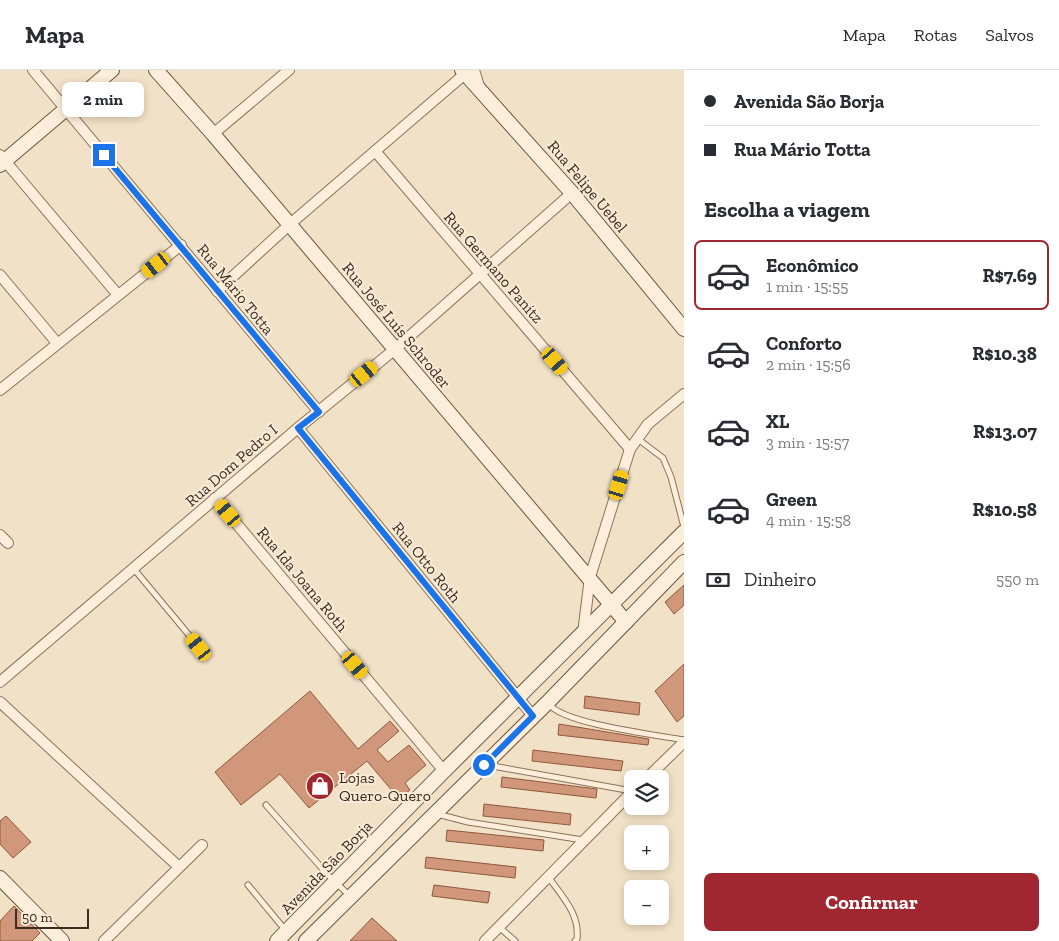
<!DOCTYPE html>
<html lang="pt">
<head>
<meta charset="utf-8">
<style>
  :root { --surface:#fff; --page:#f7f7f7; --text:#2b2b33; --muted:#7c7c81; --line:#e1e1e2; --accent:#a02630 }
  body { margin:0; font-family:"Zilla Slab",serif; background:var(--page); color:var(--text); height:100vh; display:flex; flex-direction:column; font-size:19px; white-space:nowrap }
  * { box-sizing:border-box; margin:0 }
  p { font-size:16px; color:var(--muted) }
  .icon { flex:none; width:28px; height:28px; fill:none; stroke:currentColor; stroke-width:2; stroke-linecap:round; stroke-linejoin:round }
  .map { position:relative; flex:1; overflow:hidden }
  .drawer { display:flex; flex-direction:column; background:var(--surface); width:375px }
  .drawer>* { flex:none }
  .guide { display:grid; align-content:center; height:110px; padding:0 20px; background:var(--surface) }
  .controls { position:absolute; left:624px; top:700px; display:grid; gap:10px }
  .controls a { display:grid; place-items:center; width:45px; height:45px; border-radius:8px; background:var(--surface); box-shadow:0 2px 8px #0003; font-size:25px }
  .scale { position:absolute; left:15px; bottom:12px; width:74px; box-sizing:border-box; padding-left:5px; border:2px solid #3d2b1f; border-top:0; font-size:14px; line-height:18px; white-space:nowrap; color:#3d2b1f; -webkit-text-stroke:4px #f8ebd6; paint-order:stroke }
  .end { position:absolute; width:22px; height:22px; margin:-11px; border:6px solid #1a73e8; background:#fff; box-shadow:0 0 0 2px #fff }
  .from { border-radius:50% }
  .bubble { position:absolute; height:35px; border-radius:8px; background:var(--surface); box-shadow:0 2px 8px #0003; font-size:16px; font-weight:700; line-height:35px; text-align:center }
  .car { position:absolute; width:15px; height:30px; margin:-15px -8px; border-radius:6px; box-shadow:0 0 4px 1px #0007; background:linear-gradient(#f5c518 24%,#345 0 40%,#f5c518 0 76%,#345 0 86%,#f5c518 0) }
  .guide b { display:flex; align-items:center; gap:18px; height:48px; font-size:19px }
  .guide b+b { border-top:1px solid var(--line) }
  .guide i { width:12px; height:12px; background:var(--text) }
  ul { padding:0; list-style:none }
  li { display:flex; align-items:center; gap:15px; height:70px; margin:0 10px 8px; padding:0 10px; border:2px solid transparent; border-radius:8px }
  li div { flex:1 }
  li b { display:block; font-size:19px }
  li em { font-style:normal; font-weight:700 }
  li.on { border-color:var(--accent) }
  li>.icon { width:45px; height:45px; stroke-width:1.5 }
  h2 { padding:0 20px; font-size:22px; line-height:60px }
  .pay { display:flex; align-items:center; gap:12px; height:55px; padding:0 20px; font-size:19px }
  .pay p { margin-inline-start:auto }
  .cta { display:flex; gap:10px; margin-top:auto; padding:10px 20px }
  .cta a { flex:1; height:58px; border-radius:8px; background:var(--accent); color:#fff; font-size:20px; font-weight:700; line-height:58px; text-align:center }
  header { display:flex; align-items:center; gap:30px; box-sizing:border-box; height:70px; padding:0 25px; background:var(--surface); border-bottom:1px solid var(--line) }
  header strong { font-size:24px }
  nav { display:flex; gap:28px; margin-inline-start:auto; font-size:18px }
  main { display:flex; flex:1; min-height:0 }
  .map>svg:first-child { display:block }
  .building { fill:#d1977a; stroke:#8e583e }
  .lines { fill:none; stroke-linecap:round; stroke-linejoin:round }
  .lane-casing { stroke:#8e725a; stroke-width:7 }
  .street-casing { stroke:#8e725a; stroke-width:12 }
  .secondary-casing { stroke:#70533d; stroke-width:16 }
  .lane { stroke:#fbeeda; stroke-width:5 }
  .street { stroke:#fbeeda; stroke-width:10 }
  .secondary { stroke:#fbeeda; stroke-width:14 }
  .route { stroke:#1a73e8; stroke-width:6 }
  .labels { text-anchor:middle; stroke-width:4; stroke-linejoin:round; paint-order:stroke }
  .street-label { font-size:16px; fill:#3d2b1f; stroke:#f8ebd6 }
  .poi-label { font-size:16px; fill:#3d2b1f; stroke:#f8ebd6; text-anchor:start }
</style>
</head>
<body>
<header>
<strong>Mapa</strong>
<nav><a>Mapa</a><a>Rotas</a><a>Salvos</a></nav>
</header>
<main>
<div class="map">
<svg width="684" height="871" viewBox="0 0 684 871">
  <rect width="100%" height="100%" fill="#f1e1c6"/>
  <g class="building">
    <path d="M 684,515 L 684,535 L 674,544 L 665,532 Z"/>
    <path d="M 684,594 L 684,646 L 677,652 L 655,621 Z"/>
    <path d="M 310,621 L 358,679 L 390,651 L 399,661 L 377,680 L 388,692 L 409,675 L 426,695 L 405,713 L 410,720 L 399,729 L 367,691 L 309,738 L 280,704 L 241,735 L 215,702 Z"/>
    <path d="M 585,626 L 640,633 L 639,645 L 584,638 Z"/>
    <path d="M 559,654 L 649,669 L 648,675 L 558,665 Z"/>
    <path d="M 533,680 L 623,691 L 621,701 L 532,691 Z"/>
    <path d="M 502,707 L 597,719 L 596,728 L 501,717 Z"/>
    <path d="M 484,734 L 571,744 L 570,755 L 483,746 Z"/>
    <path d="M 6,746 L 31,772 L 13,788 L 0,774 L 0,751 Z"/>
    <path d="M 447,760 L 544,770 L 543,781 L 446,771 Z"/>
    <path d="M 426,787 L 516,797 L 515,808 L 425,798 Z"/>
    <path d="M 434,815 L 490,822 L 488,833 L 432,826 Z"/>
    <path d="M 14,836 L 40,863 L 32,871 L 0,871 L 0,851 Z"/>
    <path d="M 372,848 L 397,871 L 350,871 Z"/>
  </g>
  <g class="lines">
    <defs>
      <g id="lane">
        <path d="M 638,369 L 663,388 L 671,407 L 684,457"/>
        <path d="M 134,499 L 199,577"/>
        <path d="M 549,634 C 563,654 657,665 684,670"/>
        <path d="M 487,695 L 632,721"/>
        <path d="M 266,735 L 328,805 L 351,827"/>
        <path d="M 437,744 L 468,752 L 583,770"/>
        <path d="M 549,808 C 563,827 580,845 577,869 L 575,871"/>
        <path d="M 248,815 L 286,861"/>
        <path d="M 499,857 L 515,871"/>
      </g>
      <g id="street">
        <path d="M 33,0 L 319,342"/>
        <path d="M 474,0 L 479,16"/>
        <path d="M 213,64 L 289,0"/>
        <path d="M 375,81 L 630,379"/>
        <path d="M 0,85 L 118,225"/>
        <path d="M 0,205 L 57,273"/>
        <path d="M 217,221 L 289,155 L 466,3"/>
        <path d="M 0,320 L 181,175"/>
        <path d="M 298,358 L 533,646"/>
        <path d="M 215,428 L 444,701"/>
        <path d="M 0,465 L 8,473"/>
        <path d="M 583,563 L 590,507 L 630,379 L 648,354 L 684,324"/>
        <path d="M 0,612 L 298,358 L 394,280 L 572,123"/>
        <path d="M 0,632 L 179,797"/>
        <path d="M 646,709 L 684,672"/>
        <path d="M 104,871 L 202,775"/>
        <path d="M 485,871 L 632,722"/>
      </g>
      <g id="secondary">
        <path d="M 156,0 L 213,64 L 626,552"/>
        <path d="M 462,0 L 572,123 L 684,259"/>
        <path d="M 0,95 L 112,0"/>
        <path d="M 0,808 L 62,871"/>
        <path d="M 277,871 L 444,701 L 684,462"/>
        <path d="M 306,871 L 548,632 L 684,492"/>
      </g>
    </defs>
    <use href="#lane" class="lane-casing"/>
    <use href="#street" class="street-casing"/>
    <use href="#secondary" class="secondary-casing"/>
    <use href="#lane" class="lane"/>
    <use href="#street" class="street"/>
    <use href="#secondary" class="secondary"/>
  </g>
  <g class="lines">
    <path class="route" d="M 104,85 L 319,342 L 298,358 L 533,646 L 484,695"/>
  </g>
  <defs>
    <symbol id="shop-disc" viewBox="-11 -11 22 22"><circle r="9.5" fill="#a02630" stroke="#f8ebd6"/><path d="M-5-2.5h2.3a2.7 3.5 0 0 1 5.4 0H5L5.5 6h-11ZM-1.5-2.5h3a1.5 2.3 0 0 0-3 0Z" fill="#fff"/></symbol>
  </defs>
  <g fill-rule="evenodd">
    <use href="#shop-disc" x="304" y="700" width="32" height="32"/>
  </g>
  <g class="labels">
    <g class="street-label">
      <text transform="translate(588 116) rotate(50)" y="6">Rua Felipe Uebel</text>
      <text transform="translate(494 197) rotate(49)" y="6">Rua Germano Panitz</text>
      <text transform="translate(236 219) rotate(51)" y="6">Rua Mário Totta</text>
      <text transform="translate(397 255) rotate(50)" y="6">Rua José Luís Schroder</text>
      <text transform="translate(231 395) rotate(-41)" y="6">Rua Dom Pedro I</text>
      <text transform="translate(427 492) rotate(51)" y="6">Rua Otto Roth</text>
      <text transform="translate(303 509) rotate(50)" y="6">Rua Ida Joana Roth</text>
      <text transform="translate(326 797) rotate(-46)" y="6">Avenida São Borja</text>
    </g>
    <g class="poi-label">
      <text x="339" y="713">Lojas<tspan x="339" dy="18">Quero-Quero</tspan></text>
    </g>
  </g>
</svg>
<div class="controls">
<a><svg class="icon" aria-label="layers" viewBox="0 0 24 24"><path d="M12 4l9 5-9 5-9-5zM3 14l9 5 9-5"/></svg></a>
<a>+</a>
<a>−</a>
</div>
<div class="scale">50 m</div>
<i class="end from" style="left:484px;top:695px"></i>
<i class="end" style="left:104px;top:85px"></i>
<div class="bubble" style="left:62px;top:12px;width:82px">2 min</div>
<i class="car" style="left:156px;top:195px;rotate:232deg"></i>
<i class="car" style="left:555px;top:291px;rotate:139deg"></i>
<i class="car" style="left:364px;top:304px;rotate:51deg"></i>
<i class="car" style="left:619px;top:415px;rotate:17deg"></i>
<i class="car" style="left:228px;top:443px;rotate:320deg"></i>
<i class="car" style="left:199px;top:577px;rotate:321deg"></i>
<i class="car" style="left:355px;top:595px;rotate:140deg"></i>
</div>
<section class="drawer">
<div class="guide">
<b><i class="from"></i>Avenida São Borja</b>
<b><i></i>Rua Mário Totta</b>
</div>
<h2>Escolha a viagem</h2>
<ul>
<li class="on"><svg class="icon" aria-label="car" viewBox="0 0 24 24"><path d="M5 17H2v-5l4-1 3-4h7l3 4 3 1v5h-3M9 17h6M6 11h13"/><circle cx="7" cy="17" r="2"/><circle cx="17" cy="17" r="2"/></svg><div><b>Econômico</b><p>1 min · 15:55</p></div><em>R$7.69</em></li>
<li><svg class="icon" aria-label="car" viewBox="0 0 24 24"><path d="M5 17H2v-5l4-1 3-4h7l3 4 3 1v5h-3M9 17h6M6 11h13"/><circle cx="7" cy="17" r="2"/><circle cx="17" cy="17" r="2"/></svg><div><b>Conforto</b><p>2 min · 15:56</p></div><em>R$10.38</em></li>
<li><svg class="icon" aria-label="car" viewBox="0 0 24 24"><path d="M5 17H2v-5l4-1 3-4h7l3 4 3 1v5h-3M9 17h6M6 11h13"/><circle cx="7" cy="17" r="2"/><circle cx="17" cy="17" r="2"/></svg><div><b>XL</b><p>3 min · 15:57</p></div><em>R$13.07</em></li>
<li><svg class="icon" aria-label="car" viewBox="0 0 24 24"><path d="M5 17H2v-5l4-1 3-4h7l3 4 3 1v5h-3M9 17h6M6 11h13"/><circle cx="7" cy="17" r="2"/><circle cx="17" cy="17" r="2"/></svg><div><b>Green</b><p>4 min · 15:58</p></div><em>R$10.58</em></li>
</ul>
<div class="pay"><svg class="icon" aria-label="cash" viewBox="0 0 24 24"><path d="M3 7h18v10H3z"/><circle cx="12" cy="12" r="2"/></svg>Dinheiro<p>550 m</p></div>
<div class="cta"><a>Confirmar</a></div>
</section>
</main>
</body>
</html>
